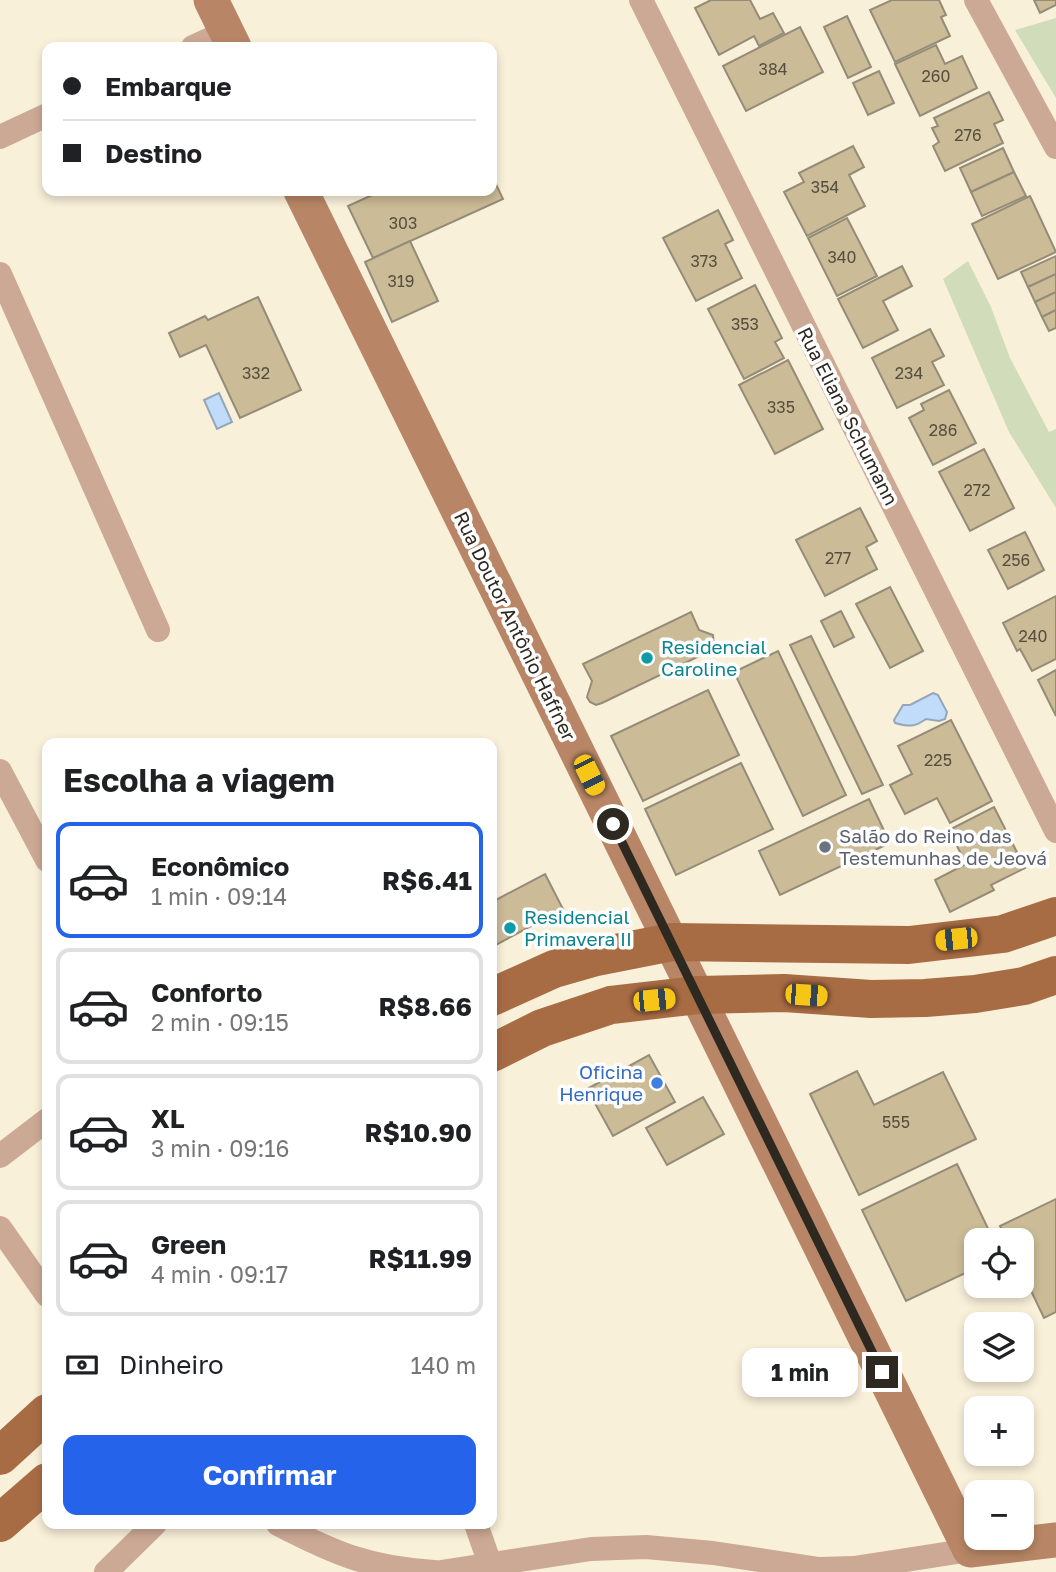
<!DOCTYPE html>
<html lang="pt">
<head>
<meta charset="utf-8">
<style>
  :root { --surface:#fff; --page:#f6f6f6; --text:#202124; --muted:#757577; --line:#e0e0e0; --accent:#2563eb }
  body { margin:0; font-family:"Golos Text",sans-serif; background:var(--page); color:var(--text); height:100vh; display:flex; flex-direction:column; font-size:26px; white-space:nowrap }
  * { box-sizing:border-box; margin:0 }
  p { font-size:23px; color:var(--muted) }
  .icon { flex:none; width:38px; height:38px; fill:none; stroke:currentColor; stroke-width:2; stroke-linecap:round; stroke-linejoin:round }
  .map { position:relative; flex:1; overflow:hidden }
  .drawer { position:absolute; left:42px; top:738px; width:455px; height:791px; display:flex; flex-direction:column; background:var(--surface); border-radius:14px; box-shadow:0 4px 10px #0003 }
  .drawer>* { flex:none }
  .hud { position:absolute; left:42px; top:42px; width:455px; height:154px; border-radius:14px; box-shadow:0 4px 10px #0003; display:grid; align-content:center; height:154px; padding:0 21px; background:var(--surface) }
  .controls { position:absolute; left:964px; top:1228px; display:grid; gap:14px }
  .controls a { display:grid; place-items:center; width:70px; height:70px; border-radius:14px; background:var(--surface); box-shadow:0 4px 10px #0003; font-size:35px }
  .end { position:absolute; width:32px; height:32px; margin:-16px; border:9px solid #2d2921; background:#fff; box-shadow:0 0 0 4px #fff }
  .from { border-radius:50% }
  .bubble { position:absolute; height:49px; border-radius:14px; background:var(--surface); box-shadow:0 4px 10px #0003; font-size:23px; font-weight:700; line-height:49px; text-align:center }
  .car { position:absolute; width:21px; height:42px; margin:-21px -10px; border-radius:9px; box-shadow:0 0 5px 2px #0007; background:linear-gradient(#f5c518 24%,#345 0 40%,#f5c518 0 76%,#345 0 86%,#f5c518 0) }
  .hud b { display:flex; align-items:center; gap:24px; height:66px; font-size:26px }
  .hud b+b { border-top:2px solid var(--line) }
  .hud i { width:18px; height:18px; background:var(--text) }
  ul { padding:0; list-style:none }
  li { display:flex; align-items:center; gap:21px; height:116px; margin:0 14px 10px; padding:0 7px; border:4px solid var(--line); border-radius:14px }
  li div { flex:1 }
  li b { display:block; font-size:26px }
  li em { font-style:normal; font-weight:700 }
  li.current { border-color:var(--accent) }
  li>.icon { width:63px; height:63px; stroke-width:1.5 }
  h2 { padding:0 21px; font-size:32px; line-height:84px }
  .pay { display:flex; align-items:center; gap:18px; height:77px; padding:0 21px; font-size:26px }
  .pay p { margin-inline-start:auto }
  .cta { display:flex; gap:14px; margin-top:auto; padding:14px 21px }
  .cta a { flex:1; height:80px; border-radius:14px; background:var(--accent); color:#fff; font-size:28px; font-weight:700; line-height:80px; text-align:center }
  .map>svg:first-child { display:block }
  .green { fill:#d0dcba }
  .water { fill:#c0dcfa; stroke:#94a6b9; stroke-width:2 }
  .building { fill:#cbbb97; stroke:#958c78; stroke-width:2 }
  .lines { fill:none; stroke-linecap:round; stroke-linejoin:round }
  .street { stroke:#cca994; stroke-width:24 }
  .secondary { stroke:#b88666; stroke-width:35 }
  .primary { stroke:#a86c44; stroke-width:38 }
  .route { stroke:#2d2921; stroke-width:9 }
  .culture-dot { fill:#0f9aa8; stroke:#fefefe; stroke-width:2.5 }
  .worship-dot { fill:#6b7280; stroke:#fefefe; stroke-width:2.5 }
  .shop-dot { fill:#3f7fe0; stroke:#fefefe; stroke-width:2.5 }
  .labels { text-anchor:middle; stroke-width:7; stroke-linejoin:round; paint-order:stroke }
  .number-label { font-size:16px; fill:#544e3e }
  .street-label { font-size:19px; fill:#2d2921; stroke:#fefefe }
  .culture-label { font-size:19px; fill:#0d838f; stroke:#fefefe; text-anchor:start }
  .worship-label { font-size:19px; fill:#5b616d; stroke:#fefefe; text-anchor:start }
  .shop-label { font-size:19px; fill:#366cbe; stroke:#fefefe; text-anchor:end }
</style>
</head>
<body>
<div class="map">
<svg width="1056" height="1572" viewBox="0 0 1056 1572">
  <rect width="100%" height="100%" fill="#f9f0da"/>
  <g class="green">
    <path d="M 1056,18 L 1056,98 L 1015,30 Z"/>
    <path d="M 968,261 L 991,307 L 1010,358 L 1049,432 L 1056,429 L 1056,508 L 1009,432 L 943,279 Z"/>
  </g>
  <g class="water">
    <path d="M 219,393 L 232,422 L 217,429 L 204,400 Z"/>
    <path d="M 933,693 L 938,695 L 947,712 L 945,719 L 939,721 L 926,719 C 915,727 909,727 895,723 L 894,720 L 903,705 L 910,705 Z"/>
  </g>
  <g class="building">
    <path d="M 711,0 L 750,0 L 760,19 L 773,13 L 784,33 L 759,46 L 754,36 L 719,55 L 695,8 Z"/>
    <path d="M 892,0 L 939,0 L 946,15 L 941,17 L 950,36 L 895,62 L 870,10 Z"/>
    <path d="M 1034,0 L 1056,0 L 1056,5 L 1040,13 Z"/>
    <path d="M 847,16 L 871,67 L 848,78 L 824,27 Z"/>
    <path d="M 800,27 L 823,72 L 746,111 L 723,66 Z"/>
    <path d="M 936,45 L 945,64 L 962,56 L 977,88 L 920,116 L 895,64 Z"/>
    <path d="M 879,71 L 894,103 L 868,115 L 853,83 Z"/>
    <path d="M 989,92 L 1003,120 L 994,124 L 1003,143 L 945,171 L 933,146 L 939,142 L 932,128 L 938,126 L 934,118 Z"/>
    <path d="M 853,146 L 864,167 L 849,175 L 865,206 L 807,236 L 784,192 L 804,182 L 799,173 Z"/>
    <path d="M 1003,148 L 1014,172 L 971,192 L 960,168 Z"/>
    <path d="M 1014,172 L 1026,196 L 982,216 L 971,192 Z"/>
    <path d="M 492,176 L 503,199 L 373,258 L 348,206 L 381,191 L 492,191 Z"/>
    <path d="M 1030,196 L 1056,252 L 998,279 L 972,224 Z"/>
    <path d="M 718,210 L 733,240 L 725,244 L 742,278 L 696,301 L 663,238 Z"/>
    <path d="M 847,218 L 877,276 L 837,296 L 808,238 Z"/>
    <path d="M 410,241 L 438,301 L 392,322 L 365,262 Z"/>
    <path d="M 1056,256 L 1056,274 L 1028,287 L 1021,272 Z"/>
    <path d="M 902,266 L 912,286 L 883,301 L 898,330 L 863,348 L 838,299 Z"/>
    <path d="M 1056,274 L 1056,292 L 1035,302 L 1028,287 Z"/>
    <path d="M 755,285 L 782,338 L 775,342 L 784,358 L 744,379 L 708,309 Z"/>
    <path d="M 1056,292 L 1056,310 L 1042,317 L 1035,302 Z"/>
    <path d="M 258,297 L 301,390 L 240,418 L 206,345 L 180,357 L 169,333 L 205,316 L 208,320 Z"/>
    <path d="M 1056,310 L 1056,328 L 1049,331 L 1042,317 Z"/>
    <path d="M 930,329 L 944,356 L 932,362 L 944,385 L 897,408 L 872,358 Z"/>
    <path d="M 788,360 L 823,429 L 775,454 L 739,385 Z"/>
    <path d="M 949,390 L 976,443 L 933,465 L 909,418 L 924,410 L 921,404 Z"/>
    <path d="M 984,449 L 1014,508 L 970,531 L 939,472 Z"/>
    <path d="M 860,508 L 877,541 L 866,547 L 877,569 L 825,596 L 796,540 Z"/>
    <path d="M 1025,532 L 1044,570 L 1008,589 L 988,550 Z"/>
    <path d="M 890,587 L 923,651 L 890,668 L 856,604 Z"/>
    <path d="M 1056,596 L 1056,659 L 1032,671 L 1020,649 L 1017,651 L 1003,623 Z"/>
    <path d="M 841,611 L 854,637 L 834,647 L 821,621 Z"/>
    <path d="M 691,612 L 699,630 L 713,635 L 714,647 L 710,651 L 602,703 L 596,705 L 590,702 L 587,697 L 592,681 L 583,664 Z"/>
    <path d="M 811,636 L 883,785 L 862,794 L 790,645 Z"/>
    <path d="M 778,651 L 846,795 L 803,816 L 734,672 Z"/>
    <path d="M 1056,670 L 1056,716 L 1038,680 Z"/>
    <path d="M 708,690 L 739,755 L 643,801 L 611,736 Z"/>
    <path d="M 951,720 L 992,801 L 950,823 L 937,798 L 905,814 L 890,785 L 912,774 L 898,746 Z"/>
    <path d="M 741,763 L 773,829 L 676,875 L 645,809 Z"/>
    <path d="M 869,799 L 890,843 L 780,895 L 759,851 Z"/>
    <path d="M 994,807 L 1025,868 L 991,885 L 994,890 L 950,912 L 935,880 L 966,864 L 949,830 Z"/>
    <path d="M 545,874 L 563,909 L 492,947 L 492,902 Z"/>
    <path d="M 649,1055 L 675,1102 L 613,1136 L 587,1089 Z"/>
    <path d="M 857,1071 L 874,1105 L 943,1072 L 976,1139 L 859,1195 L 810,1094 Z"/>
    <path d="M 703,1097 L 724,1134 L 667,1165 L 646,1128 Z"/>
    <path d="M 957,1164 L 994,1241 L 976,1241 L 976,1268 L 906,1301 L 862,1210 Z"/>
    <path d="M 1056,1199 L 1056,1312 L 1044,1318 L 1022,1272 L 1022,1241 L 1007,1241 L 1000,1226 Z"/>
  </g>
  <g class="lines">
    <g class="street">
      <path d="M 641,0 L 1056,831"/>
      <path d="M 976,0 L 1056,147"/>
      <path d="M 193,47 L 226,32"/>
      <path d="M 0,137 L 47,115"/>
      <path d="M 0,274 L 158,630"/>
      <path d="M 0,771 L 47,860"/>
      <path d="M 0,1156 L 47,1120"/>
      <path d="M 0,1228 L 47,1295"/>
      <path d="M 278,1524 C 336,1554 369,1568 434,1572"/>
      <path d="M 476,1524 L 490,1564"/>
      <path d="M 106,1572 L 155,1524"/>
      <path d="M 441,1572 L 591,1549 L 646,1547 L 713,1553 L 819,1569 L 854,1568 L 970,1550"/>
    </g>
    <g class="secondary">
      <path d="M 211,0 L 234,47"/>
      <path d="M 301,191 L 970,1550 L 1056,1540"/>
    </g>
    <g class="primary">
      <path d="M 492,997 L 554,969 L 596,957 L 672,942 L 909,945 L 1003,934 L 1056,916"/>
      <path d="M 492,1053 L 542,1028 L 611,1005 L 698,995 L 784,993 L 871,999 L 925,998 L 975,994 L 1024,986 L 1056,975"/>
      <path d="M 0,1456 L 47,1413"/>
      <path d="M 0,1523 L 47,1482"/>
    </g>
  </g>
  <g class="lines">
    <path class="route" d="M 613,824 L 882,1372"/>
  </g>
  <g class="culture-dot">
    <circle cx="647" cy="658" r="7"/>
    <circle cx="510" cy="928" r="7"/>
  </g>
  <circle class="worship-dot" cx="825" cy="847" r="7"/>
  <circle class="shop-dot" cx="657" cy="1083" r="7"/>
  <g class="labels">
    <g class="number-label">
      <text x="773" y="75">384</text>
      <text x="936" y="82">260</text>
      <text x="968" y="141">276</text>
      <text x="825" y="193">354</text>
      <text x="403" y="229">303</text>
      <text x="842" y="263">340</text>
      <text x="704" y="267">373</text>
      <text x="401" y="287">319</text>
      <text x="745" y="330">353</text>
      <text x="256" y="379">332</text>
      <text x="909" y="379">234</text>
      <text x="781" y="413">335</text>
      <text x="943" y="436">286</text>
      <text x="977" y="496">272</text>
      <text x="838" y="564">277</text>
      <text x="1016" y="566">256</text>
      <text x="1033" y="642">240</text>
      <text x="938" y="766">225</text>
      <text x="896" y="1128">555</text>
    </g>
    <g class="street-label">
      <text transform="translate(848 416) rotate(63)" y="7">Rua Eliana Schumann</text>
      <text transform="translate(515 626) rotate(64)" y="7">Rua Doutor Antônio Haffner</text>
    </g>
    <g class="culture-label">
      <text x="661" y="654">Residencial<tspan x="661" dy="22">Caroline</tspan></text>
      <text x="524" y="924">Residencial<tspan x="524" dy="22">Primavera II</tspan></text>
    </g>
    <g class="worship-label">
      <text x="839" y="843">Salão do Reino das<tspan x="839" dy="22">Testemunhas de Jeová</tspan></text>
    </g>
    <g class="shop-label">
      <text x="643" y="1079">Oficina<tspan x="643" dy="22">Henrique</tspan></text>
    </g>
  </g>
</svg>
<div class="controls">
<a><svg class="icon" aria-label="locate" viewBox="0 0 24 24"><circle cx="12" cy="12" r="6"/><path d="M12 2v4M12 18v4M2 12h4M18 12h4"/></svg></a>
<a><svg class="icon" aria-label="layers" viewBox="0 0 24 24"><path d="M12 4l9 5-9 5-9-5zM3 14l9 5 9-5"/></svg></a>
<a>+</a>
<a>−</a>
</div>
<i class="end from" style="left:613px;top:824px"></i>
<i class="end" style="left:882px;top:1372px"></i>
<div class="bubble" style="left:742px;top:1348px;width:116px">1 min</div>
<i class="car" style="left:589px;top:775px;rotate:154deg"></i>
<i class="car" style="left:956px;top:939px;rotate:264deg"></i>
<i class="car" style="left:806px;top:995px;rotate:94deg"></i>
<i class="car" style="left:654px;top:1000px;rotate:84deg"></i>
<div class="hud">
<b><i class="from"></i>Embarque</b>
<b><i></i>Destino</b>
</div>
<section class="drawer">
<h2>Escolha a viagem</h2>
<ul>
<li class="current"><svg class="icon" aria-label="car" viewBox="0 0 24 24"><path d="M5 17H2v-5l4-1 3-4h7l3 4 3 1v5h-3M9 17h6M6 11h13"/><circle cx="7" cy="17" r="2"/><circle cx="17" cy="17" r="2"/></svg><div><b>Econômico</b><p>1 min · 09:14</p></div><em>R$6.41</em></li>
<li><svg class="icon" aria-label="car" viewBox="0 0 24 24"><path d="M5 17H2v-5l4-1 3-4h7l3 4 3 1v5h-3M9 17h6M6 11h13"/><circle cx="7" cy="17" r="2"/><circle cx="17" cy="17" r="2"/></svg><div><b>Conforto</b><p>2 min · 09:15</p></div><em>R$8.66</em></li>
<li><svg class="icon" aria-label="car" viewBox="0 0 24 24"><path d="M5 17H2v-5l4-1 3-4h7l3 4 3 1v5h-3M9 17h6M6 11h13"/><circle cx="7" cy="17" r="2"/><circle cx="17" cy="17" r="2"/></svg><div><b>XL</b><p>3 min · 09:16</p></div><em>R$10.90</em></li>
<li><svg class="icon" aria-label="car" viewBox="0 0 24 24"><path d="M5 17H2v-5l4-1 3-4h7l3 4 3 1v5h-3M9 17h6M6 11h13"/><circle cx="7" cy="17" r="2"/><circle cx="17" cy="17" r="2"/></svg><div><b>Green</b><p>4 min · 09:17</p></div><em>R$11.99</em></li>
</ul>
<div class="pay"><svg class="icon" aria-label="cash" viewBox="0 0 24 24"><path d="M3 7h18v10H3z"/><circle cx="12" cy="12" r="2"/></svg>Dinheiro<p>140 m</p></div>
<div class="cta"><a>Confirmar</a></div>
</section>
</div>
</body>
</html>
